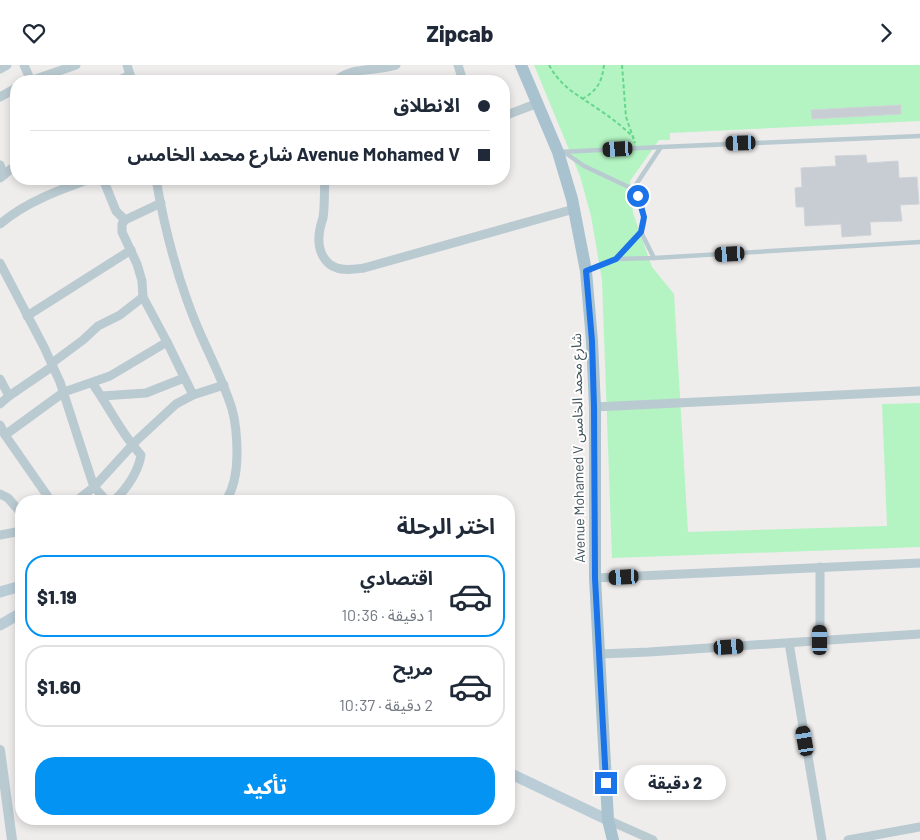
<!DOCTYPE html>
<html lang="ar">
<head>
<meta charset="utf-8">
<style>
  :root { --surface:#fff; --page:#f2f2f3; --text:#1f2937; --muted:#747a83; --line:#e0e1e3; --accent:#0393f2 }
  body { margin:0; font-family:Barlow,"Noto Sans Arabic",sans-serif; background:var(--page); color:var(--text); direction:rtl; height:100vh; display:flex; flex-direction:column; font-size:19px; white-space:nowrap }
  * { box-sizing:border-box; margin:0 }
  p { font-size:16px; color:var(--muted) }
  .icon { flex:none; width:28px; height:28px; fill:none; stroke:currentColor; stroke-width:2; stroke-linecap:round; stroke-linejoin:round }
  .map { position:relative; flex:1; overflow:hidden; direction:ltr }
  .drawer { position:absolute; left:15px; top:430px; width:500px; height:330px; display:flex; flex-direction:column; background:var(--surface); border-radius:20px; box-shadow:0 2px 8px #0003; direction:rtl }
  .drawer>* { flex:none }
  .guide { position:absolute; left:10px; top:10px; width:500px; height:110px; border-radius:20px; box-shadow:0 2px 8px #0003; direction:rtl; display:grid; align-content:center; height:110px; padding:0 20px; background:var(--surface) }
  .end { position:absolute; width:22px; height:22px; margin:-11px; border:6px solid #1a73e8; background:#fff; box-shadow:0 0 0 2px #fff }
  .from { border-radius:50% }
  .bubble { position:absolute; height:35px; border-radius:18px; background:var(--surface); box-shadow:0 2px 8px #0003; font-size:16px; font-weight:800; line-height:35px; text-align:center; direction:rtl }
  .car { position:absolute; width:15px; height:30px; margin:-15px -8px; border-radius:6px; box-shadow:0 0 4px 1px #0007; background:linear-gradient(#222 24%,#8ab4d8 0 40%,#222 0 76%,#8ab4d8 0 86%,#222 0) }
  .guide b { display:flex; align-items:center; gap:18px; height:48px; font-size:19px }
  .guide b+b { border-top:1px solid var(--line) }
  .guide i { width:12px; height:12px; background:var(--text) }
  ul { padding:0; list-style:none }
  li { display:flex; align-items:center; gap:15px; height:82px; margin:0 10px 8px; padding:0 10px; border:2px solid var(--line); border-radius:20px }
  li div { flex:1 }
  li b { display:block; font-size:19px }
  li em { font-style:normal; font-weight:800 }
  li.on { border-color:var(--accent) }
  li>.icon { width:45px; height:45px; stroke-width:1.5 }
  h2 { padding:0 20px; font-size:22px; line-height:60px }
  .button { display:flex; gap:10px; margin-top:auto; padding:10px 20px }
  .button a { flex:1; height:58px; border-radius:20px; background:var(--accent); color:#fff; font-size:20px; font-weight:800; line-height:58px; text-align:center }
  header { display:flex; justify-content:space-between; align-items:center; height:65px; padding:0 20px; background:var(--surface); font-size:22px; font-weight:800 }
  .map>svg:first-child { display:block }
  .green { fill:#b3f4c2 }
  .building { fill:#c7cdd2; stroke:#cfd4d9 }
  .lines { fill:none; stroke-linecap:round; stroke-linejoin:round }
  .path { stroke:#67d68d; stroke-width:2; stroke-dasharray:4 2.5; stroke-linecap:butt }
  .service { stroke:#bacad1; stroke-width:4.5 }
  .minor { stroke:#bacad1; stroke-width:9 }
  .tertiary { stroke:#bacad1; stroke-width:10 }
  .secondary { stroke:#baccd6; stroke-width:11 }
  .primary { stroke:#a8c2cf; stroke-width:12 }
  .route { stroke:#1a73e8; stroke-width:6 }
  .labels { text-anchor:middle; stroke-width:4; stroke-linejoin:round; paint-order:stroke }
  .street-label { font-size:14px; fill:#42545c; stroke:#fff }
</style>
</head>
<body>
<header><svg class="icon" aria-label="forward" viewBox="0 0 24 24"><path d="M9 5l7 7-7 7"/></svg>Zipcab<svg class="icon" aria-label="heart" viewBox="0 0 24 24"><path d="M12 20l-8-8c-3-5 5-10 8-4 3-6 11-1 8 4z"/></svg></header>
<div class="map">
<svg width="920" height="775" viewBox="0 0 920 775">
  <rect width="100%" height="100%" fill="#efecec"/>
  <path class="green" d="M 534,0 L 920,0 L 920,56 L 670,68 L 670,75 L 659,75 L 630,116 L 633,148 L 652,202 L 674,229 L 688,467 L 887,461 L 882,339 L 920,338 L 920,482 L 612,493 L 602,215 L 591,151 L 580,111 Z"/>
  <g class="building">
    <path d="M 901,40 L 901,49 L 812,54 L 811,45 Z"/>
    <path d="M 866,90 L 867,98 L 898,96 L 899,113 L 917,112 L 919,139 L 900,140 L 902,156 L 870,157 L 871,170 L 842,172 L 841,159 L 805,161 L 804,142 L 796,142 L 795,123 L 802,122 L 801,103 L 836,101 L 835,91 Z"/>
  </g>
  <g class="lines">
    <g class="path">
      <path d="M 549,0 C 562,24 580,31 601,46 C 613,54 624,63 634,73"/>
      <path d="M 622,0 L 626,52 L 635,78"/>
      <path d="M 582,34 C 597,26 602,17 604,0"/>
    </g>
    <g class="service">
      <path d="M 559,87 L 661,82 L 920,71"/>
      <path d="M 564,87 L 584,101 L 633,124 C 641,136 649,154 640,168 C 634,177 624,186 616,194"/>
      <path d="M 633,124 L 661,82"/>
      <path d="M 641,167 L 654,193"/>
      <path d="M 587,206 L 616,194 L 654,193 L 920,177"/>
    </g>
    <g class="minor">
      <path d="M 24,0 L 31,16"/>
      <path d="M 127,0 L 132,16"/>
      <path d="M 458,0 L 463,16"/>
      <path d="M 0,4 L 7,0"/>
      <path d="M 30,16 L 76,0"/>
      <path d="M 117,16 L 130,10"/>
      <path d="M 335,16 C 356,0 371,8 396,0"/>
      <path d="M 0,32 L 16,23"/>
      <path d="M 504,51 L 538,38"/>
      <path d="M 0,100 L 4,110"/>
      <path d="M 0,113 L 16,100"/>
      <path d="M 103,114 L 116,146 L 125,155"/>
      <path d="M 156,114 C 163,155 173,196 187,235 C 192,249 198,264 204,277 C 214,299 225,321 232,344 C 236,358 237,374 237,389 C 237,406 235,421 226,436"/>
      <path d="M 325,114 C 324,127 325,140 323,153 C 321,159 319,166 319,172 C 318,185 324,199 337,203 C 345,206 356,204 364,203 L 574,144"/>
      <path d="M 161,138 L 125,155 L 122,159 L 122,167 L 137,199 L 142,216 L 143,232 L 167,277 L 193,330"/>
      <path d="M 0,159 C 26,137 59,125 90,114"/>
      <path d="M 0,198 L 44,282 L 60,317 L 94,422 L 107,436"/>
      <path d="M 27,251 L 131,185"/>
      <path d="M 52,298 L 83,275 L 98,261 L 120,250 L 143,232"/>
      <path d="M 0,314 L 9,331"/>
      <path d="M 92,318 C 109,341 121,369 141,390 C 138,408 126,424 114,436"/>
      <path d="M 102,331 L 146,328 L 184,313"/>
      <path d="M 0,339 L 9,331 L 53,301"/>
      <path d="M 595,342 L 920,326"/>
      <path d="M 0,360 L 5,370"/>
      <path d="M 0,429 L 8,433 L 21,448"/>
      <path d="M 51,436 L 5,370 L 64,327 L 110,311 L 167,277"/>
      <path d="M 76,436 L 94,422 L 136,376 L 176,339 L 193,330 L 224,320"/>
      <path d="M 0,470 L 21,466"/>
      <path d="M 820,502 L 820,575"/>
      <path d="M 595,513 L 920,498"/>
      <path d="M 789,578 L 822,775"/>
      <path d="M 600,589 L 649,587 L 920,569"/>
      <path d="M 608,755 L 653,775"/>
      <path d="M 848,775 L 920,762"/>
    </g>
    <path class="tertiary" d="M 0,685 L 12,775"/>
    <g class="secondary">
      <path d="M 0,527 L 21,521"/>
      <path d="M 0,560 L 21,548"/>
      <path d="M 509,708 L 608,755"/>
    </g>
    <path class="primary" d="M 521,0 L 558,87 L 572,134 L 586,206 L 592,276 L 595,342 L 595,513 L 608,755 L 613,775"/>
  </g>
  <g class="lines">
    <path class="route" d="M 606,718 L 595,513 L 594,342 L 592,276 L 586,206 L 616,194 L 641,167 L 644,152 L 638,131"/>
  </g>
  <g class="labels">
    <g class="street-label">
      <text transform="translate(578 383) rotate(-91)" y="5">Avenue Mohamed V شارع محمد الخامس</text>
    </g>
  </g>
</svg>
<i class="end from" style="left:638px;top:131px"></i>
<i class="end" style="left:606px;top:718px"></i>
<div class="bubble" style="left:624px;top:700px;width:102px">2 دقيقة</div>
<i class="car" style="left:741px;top:78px;rotate:268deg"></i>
<i class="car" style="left:618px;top:84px;rotate:267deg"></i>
<i class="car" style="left:730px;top:189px;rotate:267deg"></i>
<i class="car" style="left:624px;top:512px;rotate:267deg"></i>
<i class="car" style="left:820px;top:575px;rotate:0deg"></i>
<i class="car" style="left:729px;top:582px;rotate:86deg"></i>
<i class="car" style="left:805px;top:676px;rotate:350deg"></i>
<div class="guide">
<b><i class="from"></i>الانطلاق</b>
<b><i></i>Avenue Mohamed V شارع محمد الخامس</b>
</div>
<section class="drawer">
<h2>اختر الرحلة</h2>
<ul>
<li class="on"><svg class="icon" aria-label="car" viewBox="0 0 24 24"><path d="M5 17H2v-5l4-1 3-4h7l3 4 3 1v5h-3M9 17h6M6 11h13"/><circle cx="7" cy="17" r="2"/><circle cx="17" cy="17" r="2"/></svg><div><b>اقتصادي</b><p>1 دقيقة · 10:36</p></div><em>$1.19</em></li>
<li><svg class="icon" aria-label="car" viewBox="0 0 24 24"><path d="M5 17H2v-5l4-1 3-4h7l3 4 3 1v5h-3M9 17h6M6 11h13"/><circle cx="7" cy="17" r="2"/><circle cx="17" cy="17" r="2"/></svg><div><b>مريح</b><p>2 دقيقة · 10:37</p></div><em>$1.60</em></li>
</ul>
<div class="button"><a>تأكيد</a></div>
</section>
</div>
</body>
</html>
